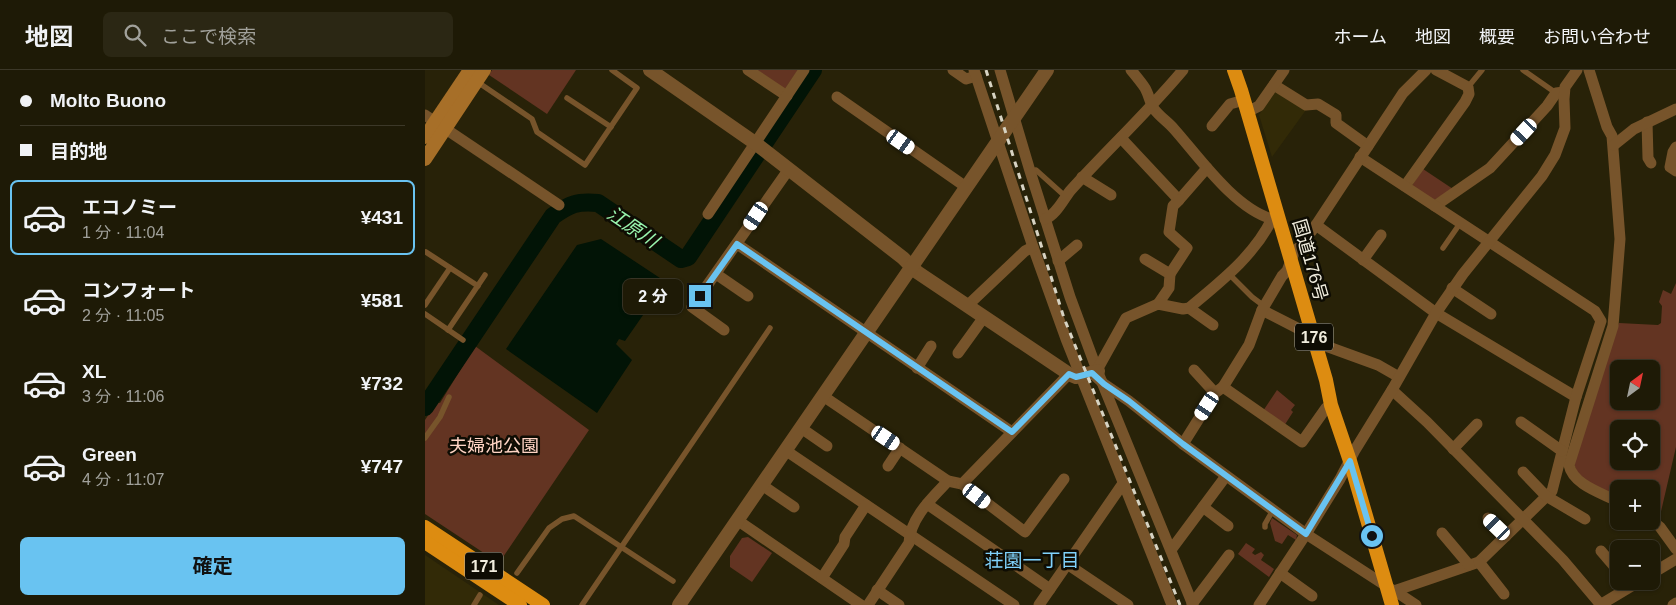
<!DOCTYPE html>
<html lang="ja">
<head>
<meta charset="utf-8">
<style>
  :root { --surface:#1e1a06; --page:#2b2714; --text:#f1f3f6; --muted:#a1a19b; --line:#3c3828; --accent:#69c3f1 }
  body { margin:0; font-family:Arial,"Noto Sans JP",sans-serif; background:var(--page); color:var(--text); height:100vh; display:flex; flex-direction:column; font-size:19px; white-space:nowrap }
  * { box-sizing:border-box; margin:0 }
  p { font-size:16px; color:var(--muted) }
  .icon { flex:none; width:28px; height:28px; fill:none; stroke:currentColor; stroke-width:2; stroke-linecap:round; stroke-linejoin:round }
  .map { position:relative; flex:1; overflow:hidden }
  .panel { display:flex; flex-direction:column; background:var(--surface); width:425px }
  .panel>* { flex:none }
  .guide { display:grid; align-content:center; height:110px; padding:0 20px; background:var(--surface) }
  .needle { width:32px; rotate:33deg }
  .fabs { position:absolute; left:1185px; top:290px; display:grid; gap:10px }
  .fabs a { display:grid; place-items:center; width:50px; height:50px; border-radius:8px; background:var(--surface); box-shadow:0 1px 4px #0004,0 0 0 1px var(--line); font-size:25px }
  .end { position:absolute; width:22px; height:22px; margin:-11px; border:6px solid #69c3f1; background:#111; box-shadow:0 0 0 2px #111 }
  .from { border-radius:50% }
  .bubble { position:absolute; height:35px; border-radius:8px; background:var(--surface); box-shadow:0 1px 4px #0004,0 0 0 1px var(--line); font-size:16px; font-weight:700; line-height:35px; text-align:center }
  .car { position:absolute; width:15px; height:30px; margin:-15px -8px; border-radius:6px; box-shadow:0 0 4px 1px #0007; background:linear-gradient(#fff 24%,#345 0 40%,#fff 0 76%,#345 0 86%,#fff 0) }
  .guide b { display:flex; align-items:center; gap:18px; height:48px; font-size:19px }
  .guide b+b { border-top:1px solid var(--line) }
  .guide i { width:12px; height:12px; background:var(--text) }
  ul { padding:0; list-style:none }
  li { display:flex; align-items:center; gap:15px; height:75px; margin:0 10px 8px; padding:0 10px; border:2px solid transparent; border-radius:8px }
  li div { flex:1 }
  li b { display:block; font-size:19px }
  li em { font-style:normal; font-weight:700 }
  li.on { border-color:var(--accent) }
  li>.icon { width:45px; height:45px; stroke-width:1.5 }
  .button { display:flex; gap:10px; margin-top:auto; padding:10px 20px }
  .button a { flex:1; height:58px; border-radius:8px; background:var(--accent); color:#111; font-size:20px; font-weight:700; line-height:58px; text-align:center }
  header { display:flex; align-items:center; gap:30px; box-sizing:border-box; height:70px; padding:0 25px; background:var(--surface); border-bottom:1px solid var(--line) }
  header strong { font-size:24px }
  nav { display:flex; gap:28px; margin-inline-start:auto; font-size:18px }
  .search { width:350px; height:45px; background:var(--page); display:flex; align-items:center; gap:12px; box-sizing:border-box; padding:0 18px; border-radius:8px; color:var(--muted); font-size:19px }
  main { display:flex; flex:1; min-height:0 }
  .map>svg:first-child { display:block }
  .built { fill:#322a07 }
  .green { fill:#633422; fill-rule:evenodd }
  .water { fill:#021406 }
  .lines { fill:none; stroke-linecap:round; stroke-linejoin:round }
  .river { stroke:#021406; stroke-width:18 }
  .service { stroke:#77542b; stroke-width:5.5 }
  .minor { stroke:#77542b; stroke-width:11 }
  .tertiary { stroke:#77542b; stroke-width:14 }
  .secondary { stroke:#a76f28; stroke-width:14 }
  .trunk { stroke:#dd8c11; stroke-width:14 }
  .rail { stroke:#d7d3c3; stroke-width:3; stroke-dasharray:6 6; stroke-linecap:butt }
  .route { stroke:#69c3f1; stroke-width:6 }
  .labels { text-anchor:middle; stroke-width:5; stroke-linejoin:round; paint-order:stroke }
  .shield { fill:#0e0c03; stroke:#aca99c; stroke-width:1 }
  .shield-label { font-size:16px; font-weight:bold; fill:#f0ecdd }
  .street-label { font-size:18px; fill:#f0ecdd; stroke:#0e0c03 }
  .park-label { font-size:18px; fill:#ffd4c4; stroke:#0e0c03 }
  .water-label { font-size:19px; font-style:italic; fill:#98f4ad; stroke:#0e0c03 }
  .neighbourhood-label { font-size:19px; fill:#80d2fc; stroke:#0e0c03 }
</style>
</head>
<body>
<header>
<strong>地図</strong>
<div class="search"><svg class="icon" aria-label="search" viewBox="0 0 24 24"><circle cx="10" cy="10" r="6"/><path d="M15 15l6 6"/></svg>ここで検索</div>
<nav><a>ホーム</a><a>地図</a><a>概要</a><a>お問い合わせ</a></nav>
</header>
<main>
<section class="panel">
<div class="guide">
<b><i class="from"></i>Molto Buono</b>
<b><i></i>目的地</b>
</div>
<ul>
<li class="on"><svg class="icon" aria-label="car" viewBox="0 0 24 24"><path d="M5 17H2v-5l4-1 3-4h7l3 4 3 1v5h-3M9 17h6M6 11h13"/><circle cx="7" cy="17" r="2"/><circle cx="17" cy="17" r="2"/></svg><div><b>エコノミー</b><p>1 分 · 11:04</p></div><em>¥431</em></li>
<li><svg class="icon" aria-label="car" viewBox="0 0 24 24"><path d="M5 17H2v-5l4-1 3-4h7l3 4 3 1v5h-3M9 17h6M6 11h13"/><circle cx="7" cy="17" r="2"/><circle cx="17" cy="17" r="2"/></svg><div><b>コンフォート</b><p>2 分 · 11:05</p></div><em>¥581</em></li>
<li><svg class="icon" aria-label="car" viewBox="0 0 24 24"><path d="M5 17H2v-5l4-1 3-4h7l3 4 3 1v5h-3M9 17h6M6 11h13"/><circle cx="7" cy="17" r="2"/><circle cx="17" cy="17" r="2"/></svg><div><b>XL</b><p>3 分 · 11:06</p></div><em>¥732</em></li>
<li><svg class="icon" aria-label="car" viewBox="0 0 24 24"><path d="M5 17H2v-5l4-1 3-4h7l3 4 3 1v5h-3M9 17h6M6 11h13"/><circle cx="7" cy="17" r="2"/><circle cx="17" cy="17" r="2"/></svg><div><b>Green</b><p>4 分 · 11:07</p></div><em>¥747</em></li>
</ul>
<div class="button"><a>確定</a></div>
</section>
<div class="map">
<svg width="1251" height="535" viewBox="0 0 1251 535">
  <rect width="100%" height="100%" fill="#282208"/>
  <g class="built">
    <path d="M 850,20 L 881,40 L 847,87 L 834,45 Z"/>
    <path d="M 0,485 L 74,535 L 0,535 Z"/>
  </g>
  <g class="green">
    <path d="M 67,0 L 151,0 L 122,44 L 64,5 Z"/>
    <path d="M 332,0 L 373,0 L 360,19 Z"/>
    <path d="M 998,99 L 1028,119 L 1009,130 L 988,117 L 988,114 Z"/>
    <path d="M 1251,213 L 1251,377 L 1234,450 L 1226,445 L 1226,419 L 1194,419 L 1194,428 C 1178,420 1151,413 1149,392 L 1184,276 L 1194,253 L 1233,255 L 1236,253 L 1237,236 L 1234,232 L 1238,220 L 1246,224 ZM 1194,299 L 1226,299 L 1226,331 L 1194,331 ZM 1194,359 L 1226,359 L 1226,391 L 1194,391 Z"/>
    <path d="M 50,276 L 164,360 L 74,493 L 0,444 L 0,350 L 12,332 L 15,333 Z"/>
    <path d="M 852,320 L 870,335 L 866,340 L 868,342 L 859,356 L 838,341 Z"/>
    <path d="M 847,448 L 872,465 L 871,470 L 863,465 L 857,474 L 850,471 L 845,453 Z"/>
    <path d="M 323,467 L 347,483 L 327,512 L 305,497 L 305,486 L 317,468 Z"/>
    <path d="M 821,473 L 830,479 L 827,483 L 830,485 L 836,482 L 839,485 L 836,490 L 849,499 L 844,507 L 813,484 Z"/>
  </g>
  <path class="water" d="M 176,169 L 241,212 L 200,271 L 194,269 L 191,274 L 207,290 L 172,343 L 81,279 L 152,175 Z"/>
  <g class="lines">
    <path class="river" d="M 0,337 L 128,146 C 145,134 152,131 173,133 L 256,189 L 263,187 L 388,0"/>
    <g class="service">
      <path d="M 1098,0 L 1131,23"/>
      <path d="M 57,15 L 107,49 L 112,62 L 160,95 L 212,18 L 187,0"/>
      <path d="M 1043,17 L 1057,0"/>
      <path d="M 142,28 L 186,57"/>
      <path d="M 605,101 L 611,100 L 641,127"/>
      <path d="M 1018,178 L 1036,152"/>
      <path d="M 1,182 L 53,216"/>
      <path d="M 804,204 L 827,227 L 839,236"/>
      <path d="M 0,235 L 25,198"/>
      <path d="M 0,244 L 38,270"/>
      <path d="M 23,260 L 60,205"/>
      <path d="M 0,368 L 15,347 L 24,327"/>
      <path d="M 840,457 L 840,454 L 848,440"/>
      <path d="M 92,503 L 124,458 L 137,449 L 149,446 L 248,511"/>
      <path d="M 49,535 L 55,525"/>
      <path d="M 157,535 L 345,258"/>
    </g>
    <g class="minor">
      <path d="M 323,0 L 362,26"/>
      <path d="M 528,0 L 541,9 L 551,6"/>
      <path d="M 549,0 L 608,177 L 641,269 L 747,535"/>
      <path d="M 575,0 L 605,101 L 645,227 L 672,300 L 768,535"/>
      <path d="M 706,0 C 711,6 716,12 720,18 C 724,25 725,33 729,39 C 735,47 743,52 749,59 C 774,87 809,138 847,149"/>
      <path d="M 1164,0 L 1182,57 L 1187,66 L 1195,169 L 1188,256 L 1144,395 C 1148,415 1177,423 1194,432"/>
      <path d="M 849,15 L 881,35 L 893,34 L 911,45 L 911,53 L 943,76"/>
      <path d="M 412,27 L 541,117"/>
      <path d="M 822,42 L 834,36 L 859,0"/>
      <path d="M 0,45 L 134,135"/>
      <path d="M 1222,52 L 1223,88 L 1226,93"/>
      <path d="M 787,56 L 805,34 L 819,30"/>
      <path d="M 696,68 L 754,130 L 782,98"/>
      <path d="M 1189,75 L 1209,59 L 1251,39"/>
      <path d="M 1251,77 L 1248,82 L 1245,97 L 1251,101"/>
      <path d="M 657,107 L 686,125"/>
      <path d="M 980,116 L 1040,32 L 1044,24 L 1043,17 L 1011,0"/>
      <path d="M 1010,136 L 1065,98 L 1122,36 L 1131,23 L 1139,22"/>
      <path d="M 283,144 L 379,0"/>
      <path d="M 620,149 C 631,145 638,130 645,121 C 682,80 723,42 758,0"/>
      <path d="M 891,155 L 1011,243 L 1151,327"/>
      <path d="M 312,174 L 587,362"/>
      <path d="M 720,189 L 745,204 L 744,218 L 733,234"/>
      <path d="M 938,190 L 956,165"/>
      <path d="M 633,191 L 652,175"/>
      <path d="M 291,204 L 323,226"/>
      <path d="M 745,204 L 762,178 L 744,162 L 748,136 L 754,130"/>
      <path d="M 1027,218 L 1066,244"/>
      <path d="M 542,236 L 600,181 L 608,177"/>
      <path d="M 764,238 L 788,255"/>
      <path d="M 837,240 L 880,262 L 898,275 L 953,295 L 974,307"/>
      <path d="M 299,260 L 267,237 L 364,99"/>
      <path d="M 533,283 L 559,247"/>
      <path d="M 492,298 L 506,276"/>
      <path d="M 672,300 L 701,248 L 733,234 L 758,239 L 764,238 C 795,212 829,186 847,149 L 853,146"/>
      <path d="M 769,300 L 790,323"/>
      <path d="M 667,303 L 679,314 L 704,331 L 758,374 L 881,464 L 969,521 L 1054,492 L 1127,421 L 1151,327 L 1176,251 L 1170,241 L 935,87"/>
      <path d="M 798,317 L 877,372 L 901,338 L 906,335"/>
      <path d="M 967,320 L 1002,352 L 1138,490 L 1176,535"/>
      <path d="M 398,326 L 523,411 L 537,414 L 600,462 L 639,409"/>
      <path d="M 1096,352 L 1137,381"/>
      <path d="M 376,358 L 402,376"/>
      <path d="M 758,374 L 790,323 L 798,317 L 824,275 L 837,240 L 857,206 L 862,201 L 870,180 L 875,177 L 891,155 L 978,23 L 1001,0"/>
      <path d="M 1028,379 L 1052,354"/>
      <path d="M 360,380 L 589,535"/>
      <path d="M 463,396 L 475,378"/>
      <path d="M 1098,402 L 1121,426 L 1160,449"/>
      <path d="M 537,414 L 644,304"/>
      <path d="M 337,415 L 369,437"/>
      <path d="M 502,434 L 625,519"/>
      <path d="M 778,437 L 803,456"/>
      <path d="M 1063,448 L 1081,466"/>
      <path d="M 312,450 L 436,535"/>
      <path d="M 1226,450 L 1235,457 L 1251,479"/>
      <path d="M 1017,463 L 1044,495"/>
      <path d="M 746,480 L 801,406"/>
      <path d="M 1176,481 L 1194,502"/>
      <path d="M 1054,492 L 1079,524"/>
      <path d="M 642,494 L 703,535"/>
      <path d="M 855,503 L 887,526"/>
      <path d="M 1226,504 L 1251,489"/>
      <path d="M 397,508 L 419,474 L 420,467 L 441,435"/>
      <path d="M 452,520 L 474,535"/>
      <path d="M 973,521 L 976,525 L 991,535"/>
      <path d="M 767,534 L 804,485"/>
      <path d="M 443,535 L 484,473 C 485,448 507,428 523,411"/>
      <path d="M 614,535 L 699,412"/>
      <path d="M 834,535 L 881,464 L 915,409 L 930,380 L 967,320 L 1011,243 L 1038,204 L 1117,106 L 1130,85 L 1140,58 L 1139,29 L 1140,17 L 1152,0"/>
      <path d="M 1175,535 L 1215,511"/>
      <path d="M 1248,535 L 1251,533"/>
    </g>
    <g class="tertiary">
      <path d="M 225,0 L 330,73 L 478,188 L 492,202 L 644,304 L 651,307 L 673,301"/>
      <path d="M 254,535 L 622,0"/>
    </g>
    <g class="secondary">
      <path d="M 0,67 L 45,0"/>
      <path d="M 0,89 L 59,0"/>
    </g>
    <g class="trunk">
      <path d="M 809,0 L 816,20 L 901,310 L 906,335 L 925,391 L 967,535"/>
      <path d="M 0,457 L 118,535"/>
      <path d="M 0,472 L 95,535"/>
    </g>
    <path class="rail" d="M 561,0 L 639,248 L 755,535"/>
  </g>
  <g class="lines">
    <path class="route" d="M 275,226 L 312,174 L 587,362 L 644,304 L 651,307 L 667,303 L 679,314 L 704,331 L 758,374 L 881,464 L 925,391 L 947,466"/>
  </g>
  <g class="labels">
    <g class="shield">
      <rect x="870" y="253.5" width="38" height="27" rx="4"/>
      <rect x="40" y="482.5" width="38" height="27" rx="4"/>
    </g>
    <g class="shield-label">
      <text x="889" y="273">176</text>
      <text x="59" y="502">171</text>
    </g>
    <g class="street-label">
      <text transform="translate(885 190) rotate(74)" y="6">国道176号</text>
    </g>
    <g class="park-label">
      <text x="69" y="382">夫婦池公園</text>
    </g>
    <g class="water-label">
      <text transform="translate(208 157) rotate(34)" y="7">江原川</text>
    </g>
    <g class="neighbourhood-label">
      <text x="607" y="497">荘園一丁目</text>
    </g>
  </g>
</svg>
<div class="fabs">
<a><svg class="needle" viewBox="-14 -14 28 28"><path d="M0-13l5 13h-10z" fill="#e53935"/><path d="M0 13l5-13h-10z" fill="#a1a19b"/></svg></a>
<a><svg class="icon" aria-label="locate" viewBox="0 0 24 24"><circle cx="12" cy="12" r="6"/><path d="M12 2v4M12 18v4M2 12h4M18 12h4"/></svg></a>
<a>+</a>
<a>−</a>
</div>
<i class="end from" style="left:947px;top:466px"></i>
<i class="end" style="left:275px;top:226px"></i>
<div class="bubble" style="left:198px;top:209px;width:60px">2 分</div>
<i class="car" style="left:1099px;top:62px;rotate:223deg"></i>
<i class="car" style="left:476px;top:72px;rotate:125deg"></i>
<i class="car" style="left:331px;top:146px;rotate:214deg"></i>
<i class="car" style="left:782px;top:336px;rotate:213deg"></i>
<i class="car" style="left:461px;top:368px;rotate:124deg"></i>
<i class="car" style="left:552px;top:426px;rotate:127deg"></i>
<i class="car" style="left:1072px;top:457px;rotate:314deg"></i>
</div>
</main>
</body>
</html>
